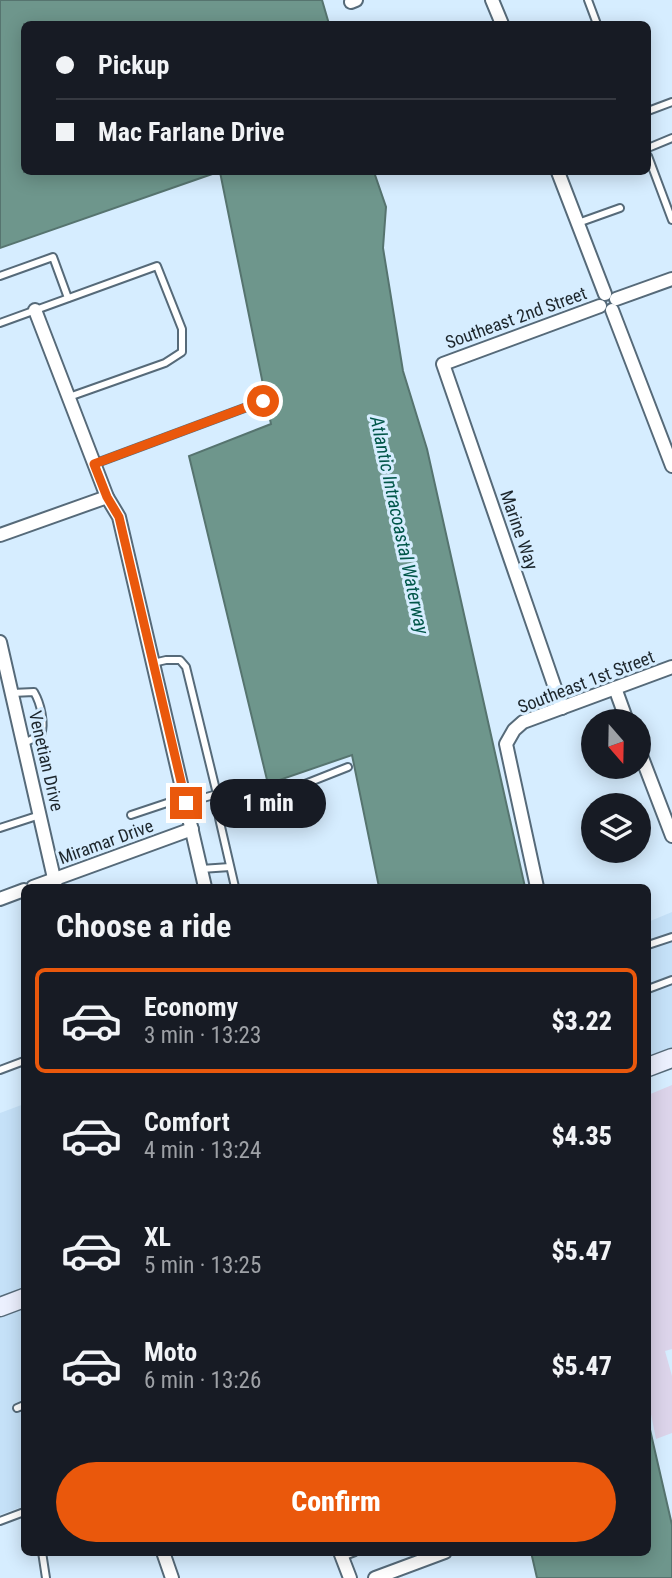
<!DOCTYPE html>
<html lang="en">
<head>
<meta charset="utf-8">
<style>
  :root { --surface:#171b24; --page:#20242c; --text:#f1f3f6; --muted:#9ea1a6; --line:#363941; --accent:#ea580c }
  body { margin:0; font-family:"Roboto Condensed",sans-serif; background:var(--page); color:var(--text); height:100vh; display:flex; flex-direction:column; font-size:26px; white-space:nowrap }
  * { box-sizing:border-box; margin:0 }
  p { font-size:23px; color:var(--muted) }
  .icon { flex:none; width:38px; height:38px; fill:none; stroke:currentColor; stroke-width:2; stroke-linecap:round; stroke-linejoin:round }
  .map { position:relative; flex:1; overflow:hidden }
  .panel { position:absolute; left:21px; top:884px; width:630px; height:672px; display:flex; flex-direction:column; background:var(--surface); border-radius:10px; box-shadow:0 4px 18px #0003 }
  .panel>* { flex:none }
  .top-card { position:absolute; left:21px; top:21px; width:630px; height:154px; border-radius:10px; box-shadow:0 4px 18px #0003; display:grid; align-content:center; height:154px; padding:0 35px; background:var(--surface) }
  .needle { width:46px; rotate:160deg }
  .buttons { position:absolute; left:581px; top:709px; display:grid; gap:14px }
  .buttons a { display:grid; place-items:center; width:70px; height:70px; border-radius:50%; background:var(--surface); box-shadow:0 4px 18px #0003; font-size:35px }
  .end { position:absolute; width:32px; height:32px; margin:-16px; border:9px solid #ea580c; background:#fff; box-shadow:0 0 0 4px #fff }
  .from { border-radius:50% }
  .bubble { position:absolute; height:49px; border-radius:24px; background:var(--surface); box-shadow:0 4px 18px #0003; font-size:23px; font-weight:800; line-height:49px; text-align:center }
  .top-card b { display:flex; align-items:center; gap:24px; height:66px; font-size:26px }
  .top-card b+b { border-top:2px solid var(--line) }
  .top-card i { width:18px; height:18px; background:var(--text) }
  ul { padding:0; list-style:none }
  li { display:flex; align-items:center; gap:21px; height:105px; margin:0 14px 10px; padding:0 21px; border:4px solid transparent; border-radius:10px }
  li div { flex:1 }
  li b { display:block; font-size:26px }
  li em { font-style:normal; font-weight:800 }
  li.active { border-color:var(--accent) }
  li>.icon { width:63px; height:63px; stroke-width:1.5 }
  h2 { padding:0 35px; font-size:32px; line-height:84px }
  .action { display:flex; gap:14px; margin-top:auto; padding:14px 35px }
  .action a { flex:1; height:80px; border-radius:42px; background:var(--accent); color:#fff; font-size:28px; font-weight:800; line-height:80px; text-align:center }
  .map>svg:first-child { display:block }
  .built { fill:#c5e1f8 }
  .green { fill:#dcd4ea }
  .water { fill:#6e968c; stroke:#56746f; stroke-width:2 }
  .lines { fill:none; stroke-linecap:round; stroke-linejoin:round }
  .lane-casing { stroke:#566a79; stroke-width:10 }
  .street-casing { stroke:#566a79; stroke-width:16 }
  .secondary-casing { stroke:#566a79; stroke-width:21 }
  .lane { stroke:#fff; stroke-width:6 }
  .street { stroke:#fff; stroke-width:12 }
  .secondary { stroke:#ecf0fe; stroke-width:18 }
  .route { stroke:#ea580c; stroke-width:9 }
  .labels { text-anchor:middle; stroke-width:6; stroke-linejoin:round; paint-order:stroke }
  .street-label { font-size:18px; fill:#1d262c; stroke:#d6edff }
  .water-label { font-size:19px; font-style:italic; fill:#005649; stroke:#d6edff }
</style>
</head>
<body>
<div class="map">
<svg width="672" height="1578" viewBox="0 0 672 1578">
  <rect width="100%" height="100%" fill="#d6edff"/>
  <g class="built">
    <path d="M 672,912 L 672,1051 L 648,1060 L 648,922 Z"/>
    <path d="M 24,1104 L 24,1506 L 0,1515 L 0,1113 Z"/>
  </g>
  <path class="green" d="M 672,1085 L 672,1349 L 665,1351 L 672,1376 L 672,1433 L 656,1439 L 648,1399 L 648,1095 Z"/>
  <g class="water">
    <path d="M 0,0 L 322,0 L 329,24 L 24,24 L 24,172 L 218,172 L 0,248 Z"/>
    <path d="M 220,172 L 374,172 L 386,207 L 383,248 L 403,371 L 427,449 L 525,887 L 379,887 L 352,755 L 268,784 L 189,456 L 271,424 Z"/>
    <path d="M 648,1421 L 672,1525 L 672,1578 L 537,1578 L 531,1552 L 648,1552 Z"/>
  </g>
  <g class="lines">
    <defs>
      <g id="lane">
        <path d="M 588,0 L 597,24"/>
        <path d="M 648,111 L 672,102"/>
        <path d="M 648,148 L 672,138"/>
        <path d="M 648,156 L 672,220"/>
        <path d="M 578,223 L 620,208"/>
        <path d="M 0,276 L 53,257 L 68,298"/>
        <path d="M 0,323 L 157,266 L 182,329 L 182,352 L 165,363 L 69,397"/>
        <path d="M 94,464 L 263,401"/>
        <path d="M 153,663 L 166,660 L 180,660 L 186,667 L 217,794 L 186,803"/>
        <path d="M 12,693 L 34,692 C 41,704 45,723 41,735 L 24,743"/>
        <path d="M 131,815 L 185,797"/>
        <path d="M 0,828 L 40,815"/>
        <path d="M 201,869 L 230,867"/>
        <path d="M 235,887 L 219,818 L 348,767"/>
        <path d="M 648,945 L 672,937"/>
        <path d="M 648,989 L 672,980"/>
        <path d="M 0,1070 L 24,1061"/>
        <path d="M 17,1408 L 24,1405"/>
        <path d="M 0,1521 L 24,1512"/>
        <path d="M 42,1552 L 46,1578"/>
        <path d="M 342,1557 L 355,1552"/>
      </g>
      <g id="street">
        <path d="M 492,0 L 502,24"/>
        <path d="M 351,2 L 356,0"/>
        <path d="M 558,172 L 605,294"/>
        <path d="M 616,299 L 672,279"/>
        <path d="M 35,310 L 107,497 L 119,517 L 205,887"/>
        <path d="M 612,310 L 672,466"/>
        <path d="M 0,535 L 107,497"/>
        <path d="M 0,642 L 56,887"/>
        <path d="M 615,688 L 627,721"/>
        <path d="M 562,708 L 443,364 L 600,306"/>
        <path d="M 639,750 L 672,836"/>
        <path d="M 33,887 L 192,829"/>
        <path d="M 537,887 L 506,744 L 514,730 L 523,722 L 672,667"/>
        <path d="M 0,899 L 24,890"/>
        <path d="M 163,1552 L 172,1578"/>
        <path d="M 340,1552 L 350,1578"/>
        <path d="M 375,1578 L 445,1552"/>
      </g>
      <g id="secondary">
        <path d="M 648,1067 L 672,1058"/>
        <path d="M 0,1307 L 24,1298"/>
      </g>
    </defs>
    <use href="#lane" class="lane-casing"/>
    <use href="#street" class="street-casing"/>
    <use href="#secondary" class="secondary-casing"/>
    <use href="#lane" class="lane"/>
    <use href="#street" class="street"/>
    <use href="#secondary" class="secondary"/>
  </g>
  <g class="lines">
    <path class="route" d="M 186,803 L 119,517 L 107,497 L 94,464 L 263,401"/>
  </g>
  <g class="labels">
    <g class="street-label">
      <text transform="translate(516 318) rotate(-20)" y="6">Southeast 2nd Street</text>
      <text transform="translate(519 530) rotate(71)" y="6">Marine Way</text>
      <text transform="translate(586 682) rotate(-21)" y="6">Southeast 1st Street</text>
      <text transform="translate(46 761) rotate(77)" y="6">Venetian Drive</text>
      <text transform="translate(106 842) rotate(-20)" y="6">Miramar Drive</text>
    </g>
    <g class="water-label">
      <text transform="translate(400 525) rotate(78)" y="7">Atlantic Intracoastal Waterway</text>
    </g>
  </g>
</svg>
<div class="buttons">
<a><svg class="needle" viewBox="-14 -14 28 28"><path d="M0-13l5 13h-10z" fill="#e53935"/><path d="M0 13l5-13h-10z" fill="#9ea1a6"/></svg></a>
<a><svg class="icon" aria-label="layers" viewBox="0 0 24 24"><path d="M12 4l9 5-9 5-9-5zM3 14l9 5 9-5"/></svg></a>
</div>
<i class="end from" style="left:263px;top:401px"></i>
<i class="end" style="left:186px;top:803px"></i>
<div class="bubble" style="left:210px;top:779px;width:116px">1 min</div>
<div class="top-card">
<b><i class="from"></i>Pickup</b>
<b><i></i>Mac Farlane Drive</b>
</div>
<section class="panel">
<h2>Choose a ride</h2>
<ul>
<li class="active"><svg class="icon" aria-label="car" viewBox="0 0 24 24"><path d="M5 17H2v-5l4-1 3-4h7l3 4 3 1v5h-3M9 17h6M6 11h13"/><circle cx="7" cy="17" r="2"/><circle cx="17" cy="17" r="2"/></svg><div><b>Economy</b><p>3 min · 13:23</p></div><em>$3.22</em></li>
<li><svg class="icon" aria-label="car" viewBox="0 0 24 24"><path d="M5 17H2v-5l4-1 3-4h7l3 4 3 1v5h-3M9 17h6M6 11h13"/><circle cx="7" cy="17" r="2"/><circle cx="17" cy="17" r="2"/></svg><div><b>Comfort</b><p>4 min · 13:24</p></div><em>$4.35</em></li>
<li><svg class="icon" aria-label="car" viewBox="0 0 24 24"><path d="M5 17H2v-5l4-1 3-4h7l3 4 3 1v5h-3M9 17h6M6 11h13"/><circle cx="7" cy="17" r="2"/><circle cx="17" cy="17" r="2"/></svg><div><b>XL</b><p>5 min · 13:25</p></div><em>$5.47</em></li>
<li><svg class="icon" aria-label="car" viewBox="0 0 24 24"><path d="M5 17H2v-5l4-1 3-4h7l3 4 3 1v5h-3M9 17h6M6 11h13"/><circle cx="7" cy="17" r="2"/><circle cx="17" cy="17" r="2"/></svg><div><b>Moto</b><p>6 min · 13:26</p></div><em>$5.47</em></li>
</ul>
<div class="action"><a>Confirm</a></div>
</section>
</div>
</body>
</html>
